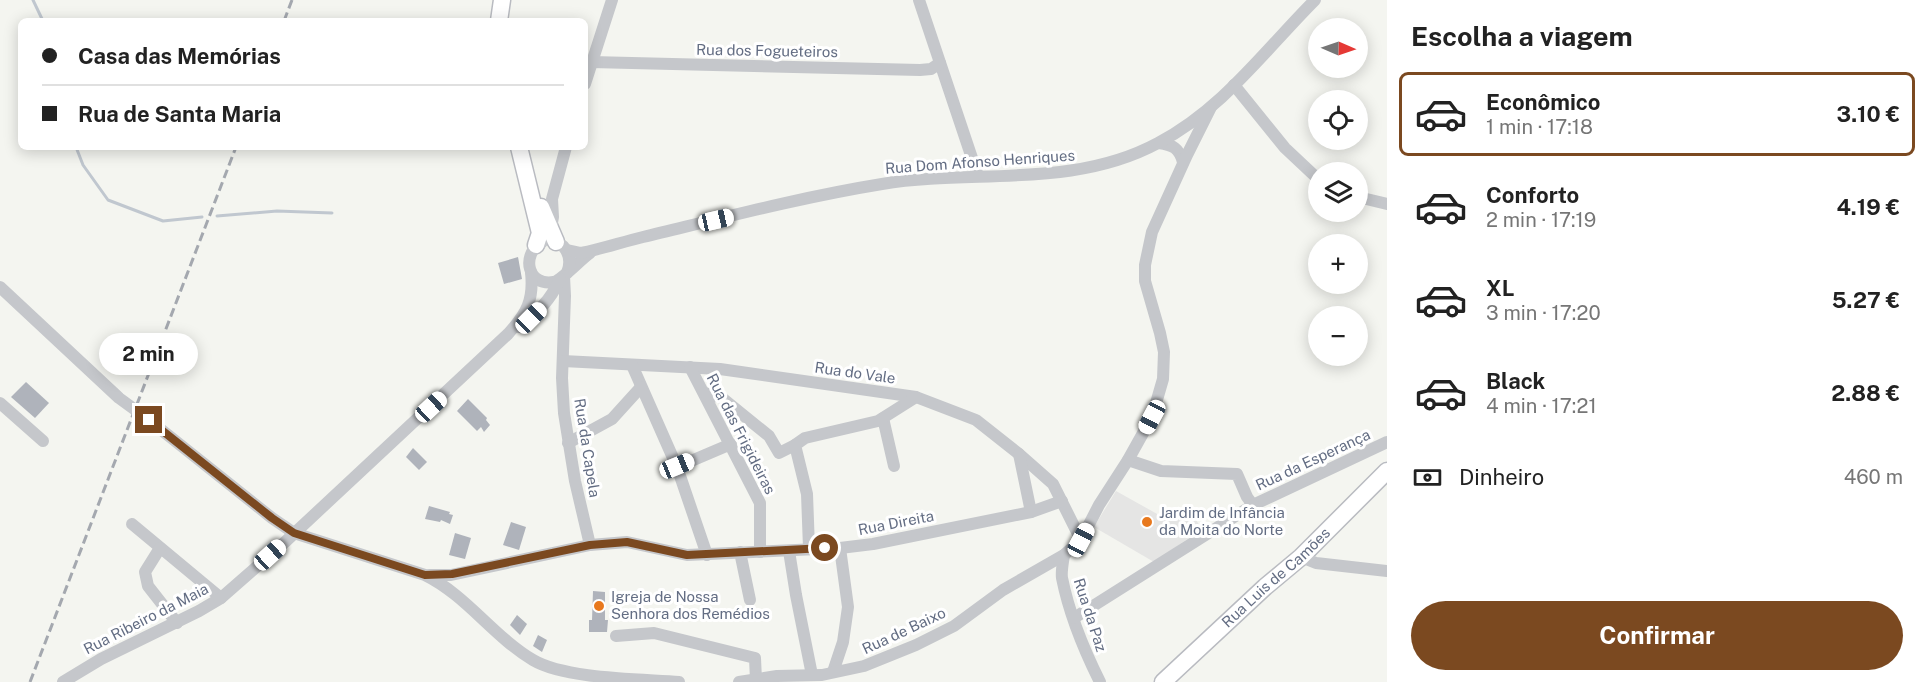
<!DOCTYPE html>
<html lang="pt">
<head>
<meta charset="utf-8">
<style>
  :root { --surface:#fff; --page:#f6f6f6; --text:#222; --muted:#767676; --line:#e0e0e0; --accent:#7b4920 }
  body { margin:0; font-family:"Public Sans",sans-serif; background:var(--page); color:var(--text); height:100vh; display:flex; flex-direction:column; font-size:22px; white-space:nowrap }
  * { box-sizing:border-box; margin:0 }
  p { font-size:20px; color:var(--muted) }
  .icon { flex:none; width:33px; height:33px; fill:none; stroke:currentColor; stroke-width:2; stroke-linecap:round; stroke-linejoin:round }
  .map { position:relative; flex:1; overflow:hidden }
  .side { display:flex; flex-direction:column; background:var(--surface); width:540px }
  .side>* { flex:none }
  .hud { position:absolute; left:18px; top:18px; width:570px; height:132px; border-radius:9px; box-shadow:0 3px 15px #0003; display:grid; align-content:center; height:132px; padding:0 24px; background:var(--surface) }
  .needle { width:39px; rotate:92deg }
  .buttons { position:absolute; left:1308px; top:18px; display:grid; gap:12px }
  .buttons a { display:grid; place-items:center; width:60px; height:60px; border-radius:50%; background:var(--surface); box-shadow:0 3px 15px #0003; font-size:30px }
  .end { position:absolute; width:27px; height:27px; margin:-14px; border:8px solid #7b4920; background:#fff; box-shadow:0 0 0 3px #fff }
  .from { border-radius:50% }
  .bubble { position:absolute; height:42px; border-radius:21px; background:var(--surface); box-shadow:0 3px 15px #0003; font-size:20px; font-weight:700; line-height:42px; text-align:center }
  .car { position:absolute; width:18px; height:36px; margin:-18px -9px; border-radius:8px; box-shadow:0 0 4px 2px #0007; background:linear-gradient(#fff 24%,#345 0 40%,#fff 0 76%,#345 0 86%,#fff 0) }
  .hud b { display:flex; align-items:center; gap:21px; height:57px; font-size:22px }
  .hud b+b { border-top:2px solid var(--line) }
  .hud i { width:15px; height:15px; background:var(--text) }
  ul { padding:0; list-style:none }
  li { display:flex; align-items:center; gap:18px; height:84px; margin:0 12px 9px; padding:0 12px; border:3px solid transparent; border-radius:9px }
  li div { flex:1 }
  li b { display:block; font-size:22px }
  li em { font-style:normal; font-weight:700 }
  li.selected { border-color:var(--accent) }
  li>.icon { width:54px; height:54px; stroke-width:1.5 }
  h2 { padding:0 24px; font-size:27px; line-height:72px }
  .pay { display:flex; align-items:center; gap:15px; height:66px; padding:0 24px; font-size:22px }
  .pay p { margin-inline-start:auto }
  .action { display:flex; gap:12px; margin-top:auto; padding:12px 24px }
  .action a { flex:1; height:69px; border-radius:36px; background:var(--accent); color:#fff; font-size:24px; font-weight:700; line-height:69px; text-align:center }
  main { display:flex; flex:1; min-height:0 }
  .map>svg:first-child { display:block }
  .built { fill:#e5e5e4 }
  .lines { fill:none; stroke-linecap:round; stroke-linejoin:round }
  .stream { stroke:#c0c7cf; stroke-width:3 }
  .building { fill:#afb3bb }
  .secondary-casing { stroke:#b9bbc1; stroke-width:19 }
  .street { stroke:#c5c7cb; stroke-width:12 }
  .secondary { stroke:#fff; stroke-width:16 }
  .rail { stroke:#a4a8af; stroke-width:3; stroke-dasharray:9 4.5; stroke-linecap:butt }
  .route { stroke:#7b4920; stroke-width:8 }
  .poi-dot { fill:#e8791e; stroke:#fff; stroke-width:2 }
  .labels { text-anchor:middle; stroke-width:6; stroke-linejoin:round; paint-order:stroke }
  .street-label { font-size:15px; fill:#636d83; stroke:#fff }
  .poi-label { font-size:15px; fill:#636d83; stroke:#fff; text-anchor:start }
</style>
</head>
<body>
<main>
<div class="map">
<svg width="1387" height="682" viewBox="0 0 1387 682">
  <rect width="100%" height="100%" fill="#f4f5f0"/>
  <path class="built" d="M 1116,491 L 1159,515 L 1194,517 L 1202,529 L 1154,562 L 1094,527 Z"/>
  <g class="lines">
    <g class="stream">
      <path d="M 33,0 L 43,21"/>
      <path d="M 76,147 L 83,165 L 108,200 L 163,221 L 202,217"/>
      <path d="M 217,216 L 277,211 L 332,213"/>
    </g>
  </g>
  <g class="building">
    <path d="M 518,257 L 522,279 L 504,284 L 498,263 Z"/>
    <path d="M 26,382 L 49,403 L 35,418 L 11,397 Z"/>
    <path d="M 468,399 L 487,418 L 486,420 L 490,425 L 484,432 L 481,427 L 477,431 L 457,411 Z"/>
    <path d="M 413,448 L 427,462 L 419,470 L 406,457 Z"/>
    <path d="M 429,506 L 450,512 L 449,514 L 453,515 L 450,524 L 441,520 L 440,522 L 425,519 Z"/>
    <path d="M 511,522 L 526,527 L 519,550 L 503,545 Z"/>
    <path d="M 455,533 L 471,538 L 465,559 L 449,555 Z"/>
    <path d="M 593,591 L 605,592 L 605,620 L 608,620 L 607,632 L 589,632 L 589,620 L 592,620 Z"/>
    <path d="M 517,615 L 527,624 L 520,635 L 510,625 Z"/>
    <path d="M 538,635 L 547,640 L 542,652 L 533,646 Z"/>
  </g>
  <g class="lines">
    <defs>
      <g id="secondary">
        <path d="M 499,21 L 502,0"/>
        <path d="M 519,147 L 540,233 L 536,245"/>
        <path d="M 541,207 L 556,242"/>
        <path id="s1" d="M 1163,682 L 1265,587 L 1301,557 L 1387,471"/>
      </g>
    </defs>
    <use href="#secondary" class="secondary-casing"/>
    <g class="street">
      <path d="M 919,0 L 978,176"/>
      <path d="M 591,62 L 920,70 L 931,69 L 940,63"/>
      <path d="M 585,84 L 612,0"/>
      <path d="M 1234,85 L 1285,148 L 1318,179"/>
      <path d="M 1159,143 C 1173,145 1179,148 1183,162"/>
      <path d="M 1358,197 L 1387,204"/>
      <path d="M 551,228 L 553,217 L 552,199 L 566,147"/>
      <path d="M 542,242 C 520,255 528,287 554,282 C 562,280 581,259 590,253"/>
      <path d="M 563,246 C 570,254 571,263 567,273"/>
      <path d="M 567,250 L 581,253 C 602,249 622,242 643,237 C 722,218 802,197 882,184 C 974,169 1073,189 1158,143 C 1222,110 1265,50 1315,0"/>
      <path d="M 564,276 L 565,296 L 562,378 L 564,413 L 575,481 L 590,545"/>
      <path d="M 0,287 L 119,398 L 149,420 L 272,518 L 294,533 L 425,575 C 466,595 494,637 533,660 C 565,679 640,679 679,682"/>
      <path d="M 519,327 C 538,312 550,301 560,279"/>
      <path d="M 563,361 L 720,369 L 916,397 L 976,420 L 1019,454 L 1053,484 L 1081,540"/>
      <path d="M 632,365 L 677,467 L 707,555"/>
      <path d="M 690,367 L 760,503 L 760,552"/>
      <path d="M 705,393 L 722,398 L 769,436 L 779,453 L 795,445"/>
      <path d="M 0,403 L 43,441"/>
      <path d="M 883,418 L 894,466"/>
      <path d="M 568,443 L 612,419 L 641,387"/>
      <path d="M 1019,454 L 1031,512"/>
      <path d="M 1128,460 L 1161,471 L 1237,474 L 1247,497 L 1253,505 L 1387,442"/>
      <path d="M 677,467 L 731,444"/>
      <path d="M 132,524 L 221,598"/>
      <path d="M 160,548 L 145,572 L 148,586 L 177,623"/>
      <path d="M 809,548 L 807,494 L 795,445 L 805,438 L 878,421 L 916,397"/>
      <path d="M 789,551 L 796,595 L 812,675"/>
      <path d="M 740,552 L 750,600"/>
      <path d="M 1064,555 C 1063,562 1061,571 1062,578 C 1069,613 1084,650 1100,682"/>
      <path d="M 1301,557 L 1316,563 L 1387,571"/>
      <path d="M 429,575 L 451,575 L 590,545 L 627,542 L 687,555 L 840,548 L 873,544 L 1031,512 L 1062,501"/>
      <path d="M 1074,618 L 1253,505"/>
      <path d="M 616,636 L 654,633 L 755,658 L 756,680"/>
      <path d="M 833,672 L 843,642 L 848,607 L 840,548"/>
      <path d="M 63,682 L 101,659 L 199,611 L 221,598 L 285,542 L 508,334 C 527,313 534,300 531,272"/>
      <path d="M 739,682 L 777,676 L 822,675 L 864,666 L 916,645 L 954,626 L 1003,590 L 1064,555 L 1081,540 L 1099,505 L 1128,460 L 1152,417 L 1163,379 L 1164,352 L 1160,333 L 1145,281 L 1145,265 L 1152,232 L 1187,155 L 1211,107"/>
    </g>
    <use href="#secondary" class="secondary"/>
    <g class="rail">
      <path d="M 284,21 L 292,0"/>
      <path d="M 30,682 L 236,147"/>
    </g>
  </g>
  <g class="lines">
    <path class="route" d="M 149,420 L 272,518 L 294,533 L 425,575 L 452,574 L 590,545 L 627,542 L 687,555 L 825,548"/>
  </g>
  <g class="poi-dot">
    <circle cx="1147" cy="522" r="6"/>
    <circle cx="599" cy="606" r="6"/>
  </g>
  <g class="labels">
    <g class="street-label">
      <text transform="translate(767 51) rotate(1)" y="5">Rua dos Fogueteiros</text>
      <text transform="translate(980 162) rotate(-4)" y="5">Rua Dom Afonso Henriques</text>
      <text transform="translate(855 373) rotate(8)" y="5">Rua do Vale</text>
      <text transform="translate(741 434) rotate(63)" y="5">Rua das Frigideiras</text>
      <text transform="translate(587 448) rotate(81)" y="5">Rua da Capela</text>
      <text transform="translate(1313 460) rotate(-25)" y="5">Rua da Esperança</text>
      <text transform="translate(896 523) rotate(-11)" y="5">Rua Direita</text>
      <text dy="5" stroke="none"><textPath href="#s1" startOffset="154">Rua Luis de Camões</textPath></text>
      <text transform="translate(1090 615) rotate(72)" y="5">Rua da Paz</text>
      <text transform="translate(146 619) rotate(-27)" y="5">Rua Ribeiro da Maia</text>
      <text transform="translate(904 631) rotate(-25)" y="5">Rua de Baixo</text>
    </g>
    <g class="poi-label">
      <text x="1159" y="518">Jardim de Infância<tspan x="1159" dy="17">da Moita do Norte</tspan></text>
      <text x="611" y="602">Igreja de Nossa<tspan x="611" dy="17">Senhora dos Remédios</tspan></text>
    </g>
  </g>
</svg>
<div class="buttons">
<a><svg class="needle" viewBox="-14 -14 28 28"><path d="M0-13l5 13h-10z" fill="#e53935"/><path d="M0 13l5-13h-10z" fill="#767676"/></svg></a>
<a><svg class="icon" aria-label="locate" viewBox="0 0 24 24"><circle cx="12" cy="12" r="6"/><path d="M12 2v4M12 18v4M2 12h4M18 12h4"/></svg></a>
<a><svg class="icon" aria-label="layers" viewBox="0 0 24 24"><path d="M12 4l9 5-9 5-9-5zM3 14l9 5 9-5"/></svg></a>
<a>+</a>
<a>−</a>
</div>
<i class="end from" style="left:825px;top:548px"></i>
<i class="end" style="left:149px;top:420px"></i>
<div class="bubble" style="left:99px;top:333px;width:99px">2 min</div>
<i class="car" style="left:716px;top:220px;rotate:77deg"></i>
<i class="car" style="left:531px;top:318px;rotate:45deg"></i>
<i class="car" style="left:431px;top:407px;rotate:47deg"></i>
<i class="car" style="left:1152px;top:417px;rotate:208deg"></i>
<i class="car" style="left:677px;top:466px;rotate:68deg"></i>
<i class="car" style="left:1081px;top:540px;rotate:28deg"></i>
<i class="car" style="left:270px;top:555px;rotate:48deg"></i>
<div class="hud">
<b><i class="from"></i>Casa das Memórias</b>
<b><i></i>Rua de Santa Maria</b>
</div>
</div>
<section class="side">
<h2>Escolha a viagem</h2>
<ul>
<li class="selected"><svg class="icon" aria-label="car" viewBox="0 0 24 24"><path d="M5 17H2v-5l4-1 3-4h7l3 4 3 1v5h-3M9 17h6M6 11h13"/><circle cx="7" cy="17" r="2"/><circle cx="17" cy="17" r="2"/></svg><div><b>Econômico</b><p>1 min · 17:18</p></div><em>3.10 €</em></li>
<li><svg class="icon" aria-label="car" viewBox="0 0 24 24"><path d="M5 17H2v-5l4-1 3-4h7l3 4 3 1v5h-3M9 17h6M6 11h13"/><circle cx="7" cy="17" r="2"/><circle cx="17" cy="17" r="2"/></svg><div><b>Conforto</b><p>2 min · 17:19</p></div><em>4.19 €</em></li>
<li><svg class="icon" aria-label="car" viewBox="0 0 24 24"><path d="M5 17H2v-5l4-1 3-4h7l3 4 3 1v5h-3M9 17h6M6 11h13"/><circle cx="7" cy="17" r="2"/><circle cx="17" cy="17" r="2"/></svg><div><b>XL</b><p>3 min · 17:20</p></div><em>5.27 €</em></li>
<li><svg class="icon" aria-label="car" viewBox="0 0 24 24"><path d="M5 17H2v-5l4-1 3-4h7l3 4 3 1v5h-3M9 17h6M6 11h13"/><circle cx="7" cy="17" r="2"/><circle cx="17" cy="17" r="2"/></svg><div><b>Black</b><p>4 min · 17:21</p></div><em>2.88 €</em></li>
</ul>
<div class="pay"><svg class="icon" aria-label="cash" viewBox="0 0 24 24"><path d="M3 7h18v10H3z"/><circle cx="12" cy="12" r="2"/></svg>Dinheiro<p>460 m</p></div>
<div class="action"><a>Confirmar</a></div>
</section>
</main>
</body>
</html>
